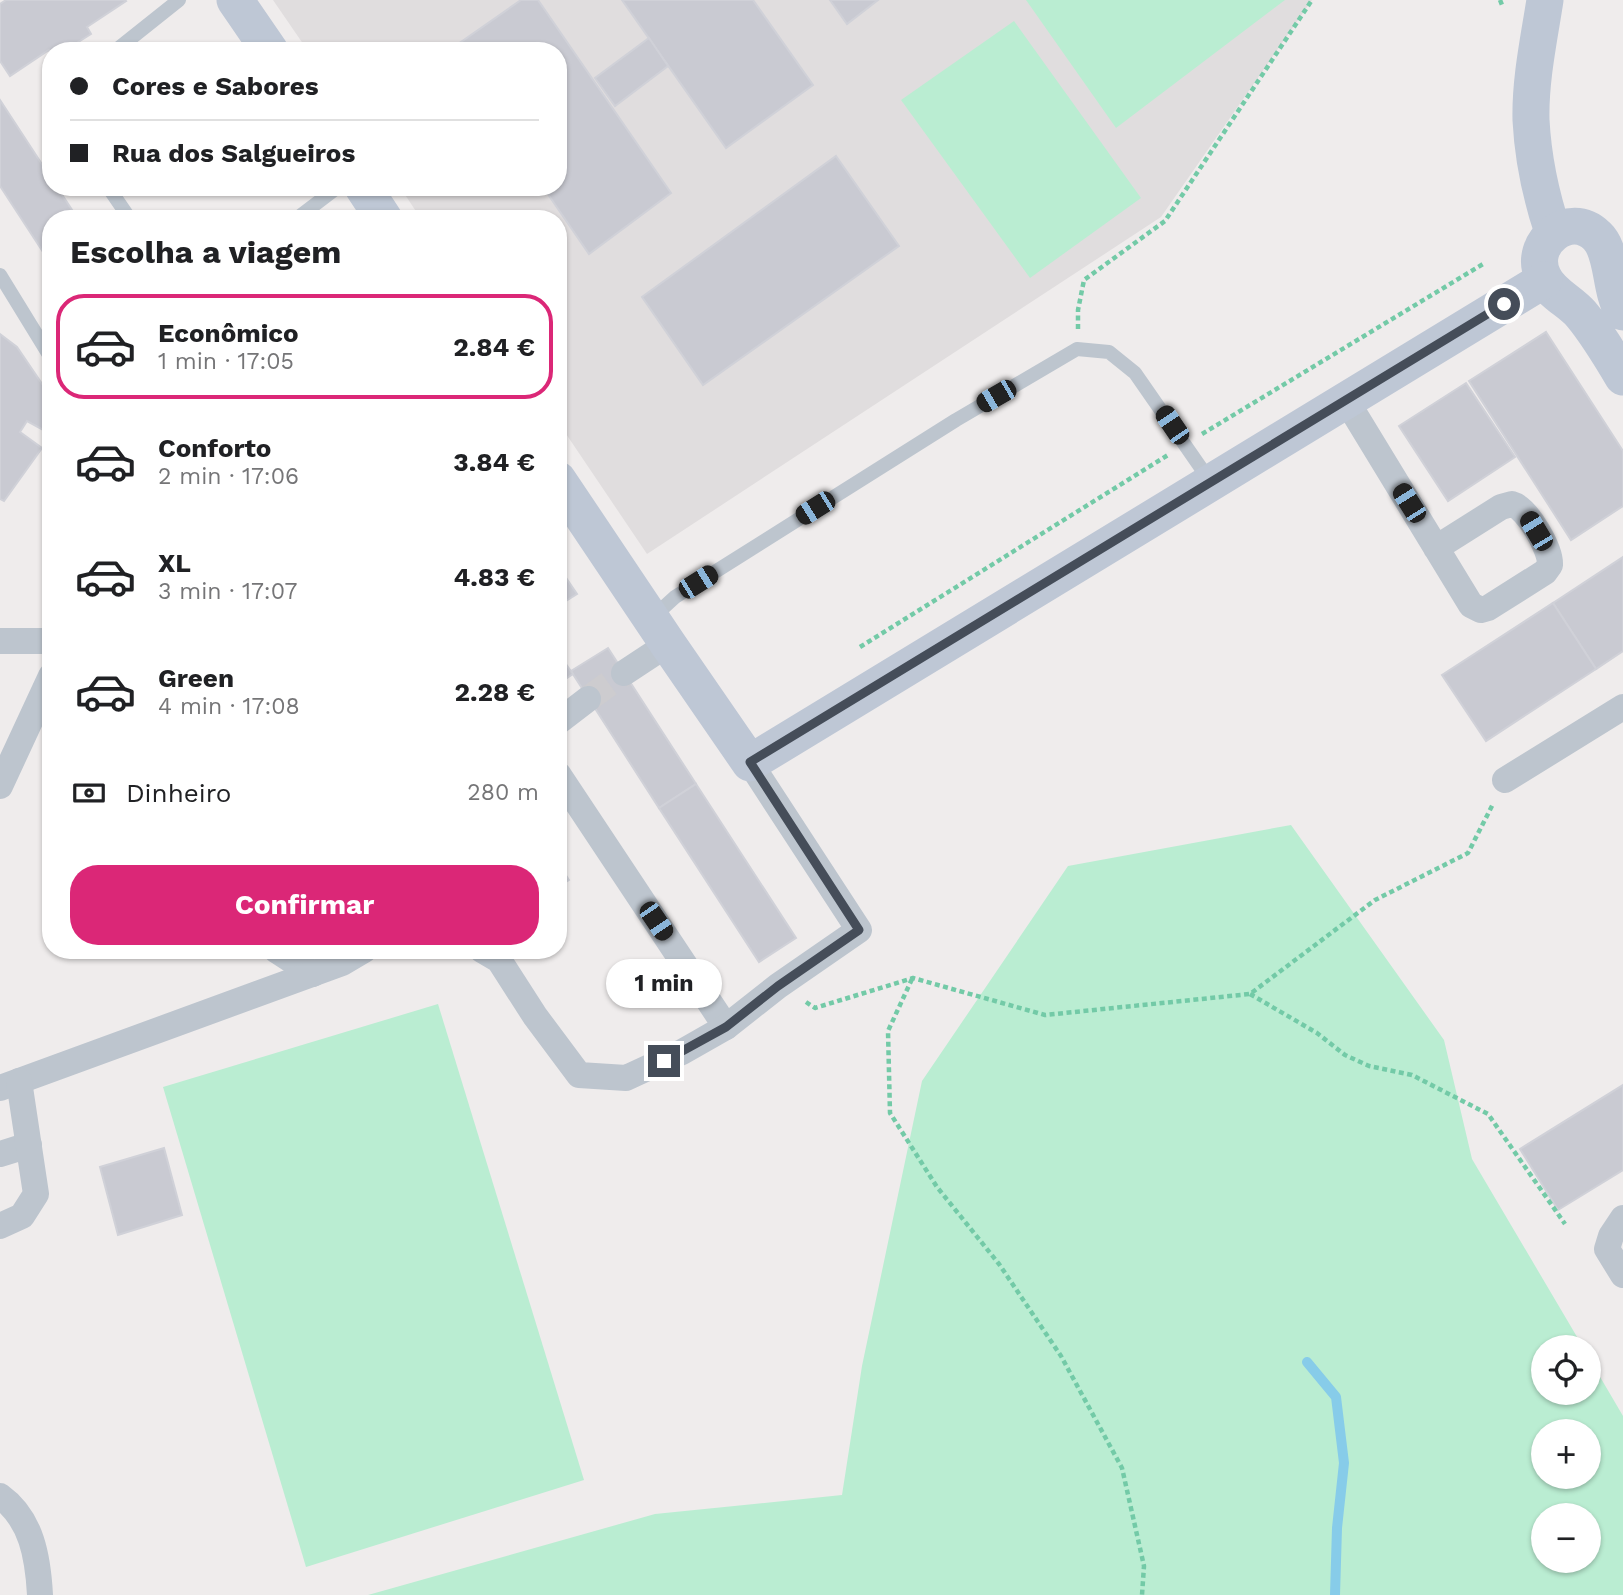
<!DOCTYPE html>
<html lang="pt">
<head>
<meta charset="utf-8">
<style>
  :root { --surface:#fff; --page:#f2f2f2; --text:#202124; --muted:#757577; --line:#e0e0e0; --accent:#db2777 }
  body { margin:0; font-family:"Work Sans",sans-serif; background:var(--page); color:var(--text); height:100vh; display:flex; flex-direction:column; font-size:26px; white-space:nowrap }
  * { box-sizing:border-box; margin:0 }
  p { font-size:23px; color:var(--muted) }
  .icon { flex:none; width:38px; height:38px; fill:none; stroke:currentColor; stroke-width:2; stroke-linecap:round; stroke-linejoin:round }
  .map { position:relative; flex:1; overflow:hidden }
  .panel { position:absolute; left:42px; top:210px; width:525px; height:749px; display:flex; flex-direction:column; background:var(--surface); border-radius:28px; box-shadow:0 2px 5px #0004 }
  .panel>* { flex:none }
  .guide { position:absolute; left:42px; top:42px; width:525px; height:154px; border-radius:28px; box-shadow:0 2px 5px #0004; display:grid; align-content:center; height:154px; padding:0 28px; background:var(--surface) }
  .tools { position:absolute; left:1531px; top:1335px; display:grid; gap:14px }
  .tools a { display:grid; place-items:center; width:70px; height:70px; border-radius:50%; background:var(--surface); box-shadow:0 2px 5px #0004; font-size:35px }
  .end { position:absolute; width:32px; height:32px; margin:-16px; border:9px solid #454d59; background:#fff; box-shadow:0 0 0 4px #fff }
  .from { border-radius:50% }
  .bubble { position:absolute; height:49px; border-radius:24px; background:var(--surface); box-shadow:0 2px 5px #0004; font-size:23px; font-weight:700; line-height:49px; text-align:center }
  .car { position:absolute; width:21px; height:42px; margin:-21px -10px; border-radius:9px; box-shadow:0 0 5px 2px #0007; background:linear-gradient(#222 24%,#8ab4d8 0 40%,#222 0 76%,#8ab4d8 0 86%,#222 0) }
  .guide b { display:flex; align-items:center; gap:24px; height:66px; font-size:26px }
  .guide b+b { border-top:2px solid var(--line) }
  .guide i { width:18px; height:18px; background:var(--text) }
  ul { padding:0; list-style:none }
  li { display:flex; align-items:center; gap:21px; height:105px; margin:0 14px 10px; padding:0 14px; border:4px solid transparent; border-radius:28px }
  li div { flex:1 }
  li b { display:block; font-size:26px }
  li em { font-style:normal; font-weight:700 }
  li.selected { border-color:var(--accent) }
  li>.icon { width:63px; height:63px; stroke-width:1.5 }
  h2 { padding:0 28px; font-size:32px; line-height:84px }
  .pay { display:flex; align-items:center; gap:18px; height:77px; padding:0 28px; font-size:26px }
  .pay p { margin-inline-start:auto }
  .primary-button { display:flex; gap:14px; margin-top:auto; padding:14px 28px }
  .primary-button a { flex:1; height:80px; border-radius:28px; background:var(--accent); color:#fff; font-size:28px; font-weight:700; line-height:80px; text-align:center }
  .map>svg:first-child { display:block }
  .education { fill:#e0ddde }
  .green { fill:#baedd2; fill-rule:evenodd }
  .lines { fill:none; stroke-linecap:round; stroke-linejoin:round }
  .stream { stroke:#87cce9; stroke-width:10 }
  .building { fill:#c9cad2; stroke:#d0d1d8; stroke-width:2 }
  .street-tunnel { stroke:#cdcccf; stroke-width:26; stroke-dasharray:26 13; stroke-linecap:butt }
  .path { stroke:#73caa7; stroke-width:4.5; stroke-dasharray:5 3.5; stroke-linecap:butt }
  .lane { stroke:#bdc5ce; stroke-width:14 }
  .street { stroke:#bdc5ce; stroke-width:26 }
  .secondary { stroke:#bec7d5; stroke-width:37 }
  .route { stroke:#454d59; stroke-width:9 }
</style>
</head>
<body>
<div class="map">
<svg width="1623" height="1595" viewBox="0 0 1623 1595">
  <rect width="100%" height="100%" fill="#efecec"/>
  <path class="education" d="M 273,0 L 1312,0 L 1161,217 L 647,554 L 558,422 L 558,219 L 421,219 L 400,187 L 558,187 L 558,51 L 308,51 Z"/>
  <g class="green">
    <path d="M 1026,0 L 1285,0 L 1116,128 Z"/>
    <path d="M 1014,21 L 1141,198 L 1030,278 L 901,100 Z"/>
    <path d="M 1291,825 L 1444,1040 L 1472,1159 L 1583,1347 L 1544,1348 L 1544,1393 L 1589,1393 L 1589,1358 L 1623,1416 L 1623,1595 L 368,1595 L 655,1514 L 842,1495 L 862,1366 L 922,1081 L 1068,866 ZM 1544,1432 L 1589,1432 L 1589,1477 L 1544,1477 ZM 1544,1516 L 1589,1516 L 1589,1561 L 1544,1561 Z"/>
    <path d="M 438,1004 L 584,1480 L 306,1567 L 163,1087 Z"/>
  </g>
  <g class="lines">
    <path class="stream" d="M 1307,1362 L 1336,1397 L 1344,1463 L 1337,1528 L 1335,1595"/>
  </g>
  <g class="building">
    <path d="M 6,0 L 125,0 L 126,1 L 87,27 L 91,34 L 64,51 L 51,51 L 51,53 L 49,50 L 10,76 L 0,61 L 0,4 Z"/>
    <path d="M 521,0 L 538,0 L 671,193 L 589,254 L 543,187 L 558,187 L 558,51 L 448,51 Z"/>
    <path d="M 622,0 L 753,0 L 813,85 L 726,148 Z"/>
    <path d="M 830,0 L 878,0 L 847,24 Z"/>
    <path d="M 649,38 L 668,66 L 615,106 L 595,78 Z"/>
    <path d="M 0,100 L 51,178 L 51,187 L 57,187 L 78,219 L 51,219 L 51,247 L 43,252 L 0,186 Z"/>
    <path d="M 836,156 L 899,246 L 703,385 L 642,297 Z"/>
    <path d="M 1546,332 L 1623,451 L 1623,506 L 1571,540 L 1469,381 Z"/>
    <path d="M 0,334 L 17,347 L 51,397 L 51,432 L 49,433 L 27,421 L 20,432 L 42,448 L 4,501 L 0,499 Z"/>
    <path d="M 1466,383 L 1515,457 L 1448,501 L 1399,426 Z"/>
    <path d="M 1623,557 L 1623,651 L 1596,669 L 1553,603 Z"/>
    <path d="M 558,566 L 577,594 L 558,606 Z"/>
    <path d="M 1553,603 L 1596,669 L 1486,741 L 1442,675 Z"/>
    <path d="M 608,648 L 696,784 L 659,808 L 571,671 Z"/>
    <path d="M 558,653 L 573,674 L 558,684 Z"/>
    <path d="M 696,784 L 796,938 L 759,962 L 659,808 Z"/>
    <path d="M 559,865 L 569,880 L 558,887 L 558,866 Z"/>
    <path d="M 1623,1085 L 1623,1170 L 1558,1210 L 1520,1149 Z"/>
    <path d="M 164,1148 L 182,1215 L 118,1235 L 100,1167 Z"/>
  </g>
  <g class="lines">
    <path class="street-tunnel" d="M 588,699 L 624,673"/>
    <g class="path">
      <path d="M 1500,0 L 1502,5"/>
      <path d="M 1078,329 L 1078,310 L 1084,280 L 1165,221 L 1312,0"/>
      <path d="M 1202,434 L 1483,264"/>
      <path d="M 860,647 L 1168,455"/>
      <path d="M 912,979 L 888,1031 L 890,1113 L 937,1187 L 999,1264 L 1061,1356 L 1122,1468 L 1144,1566 L 1142,1595"/>
      <path d="M 1250,994 L 1317,1033 L 1345,1055 L 1369,1066 L 1412,1075 L 1488,1114 L 1565,1224"/>
      <path d="M 806,1002 L 815,1008 L 913,978 L 1045,1015 L 1250,994 L 1375,900 L 1468,853 L 1493,804"/>
    </g>
    <g class="lane">
      <path d="M 115,51 L 179,0"/>
      <path d="M 51,102 L 51,105"/>
      <path d="M 108,187 L 130,219"/>
      <path d="M 296,219 L 338,187"/>
      <path d="M 0,275 L 51,358"/>
      <path d="M 652,618 L 675,597 L 956,420 L 1077,349 L 1109,352 L 1135,373 L 1210,481"/>
    </g>
    <g class="street">
      <path d="M 1346,400 L 1471,605 L 1481,610 L 1488,608 L 1545,572 L 1550,565 C 1551,549 1527,508 1512,504 L 1501,507 L 1436,548"/>
      <path d="M 0,641 L 51,641"/>
      <path d="M 624,673 L 668,644"/>
      <path d="M 558,722 L 588,699"/>
      <path d="M 558,774 L 726,1027"/>
      <path d="M 1505,780 L 1623,707"/>
      <path d="M 0,786 L 51,676"/>
      <path d="M 276,950 L 313,974"/>
      <path d="M 482,950 L 499,960 L 535,1016 L 579,1075 L 626,1078 L 682,1052 L 726,1027 L 778,986 L 859,930 L 750,763"/>
      <path d="M 0,1088 L 342,963 L 364,950"/>
      <path d="M 0,1154 L 29,1145"/>
      <path d="M 1623,1218 L 1611,1236 L 1607,1249 L 1623,1275"/>
      <path d="M 0,1226 L 22,1216 L 36,1194 L 19,1081"/>
      <path d="M 0,1496 C 32,1519 38,1558 40,1595"/>
    </g>
    <g class="secondary">
      <path d="M 235,0 L 270,51"/>
      <path d="M 1545,0 C 1539,39 1530,80 1531,120 C 1533,159 1541,196 1553,232"/>
      <path d="M 363,187 L 384,219"/>
      <path d="M 1623,312 C 1609,290 1614,252 1597,236 C 1570,209 1527,243 1543,276 C 1550,293 1570,301 1581,314 C 1597,333 1610,355 1623,377"/>
      <path d="M 558,480 L 668,644 L 750,763 L 1544,280"/>
    </g>
  </g>
  <g class="lines">
    <path class="route" d="M 664,1061 L 726,1027 L 778,986 L 859,930 L 750,762 L 1504,304"/>
  </g>
</svg>
<div class="tools">
<a><svg class="icon" aria-label="locate" viewBox="0 0 24 24"><circle cx="12" cy="12" r="6"/><path d="M12 2v4M12 18v4M2 12h4M18 12h4"/></svg></a>
<a>+</a>
<a>−</a>
</div>
<i class="end from" style="left:1504px;top:304px"></i>
<i class="end" style="left:664px;top:1061px"></i>
<div class="bubble" style="left:606px;top:959px;width:116px">1 min</div>
<i class="car" style="left:996px;top:396px;rotate:240deg"></i>
<i class="car" style="left:1172px;top:425px;rotate:326deg"></i>
<i class="car" style="left:1409px;top:503px;rotate:328deg"></i>
<i class="car" style="left:815px;top:508px;rotate:238deg"></i>
<i class="car" style="left:1536px;top:531px;rotate:329deg"></i>
<i class="car" style="left:698px;top:582px;rotate:58deg"></i>
<i class="car" style="left:656px;top:921px;rotate:146deg"></i>
<div class="guide">
<b><i class="from"></i>Cores e Sabores</b>
<b><i></i>Rua dos Salgueiros</b>
</div>
<section class="panel">
<h2>Escolha a viagem</h2>
<ul>
<li class="selected"><svg class="icon" aria-label="car" viewBox="0 0 24 24"><path d="M5 17H2v-5l4-1 3-4h7l3 4 3 1v5h-3M9 17h6M6 11h13"/><circle cx="7" cy="17" r="2"/><circle cx="17" cy="17" r="2"/></svg><div><b>Econômico</b><p>1 min · 17:05</p></div><em>2.84 €</em></li>
<li><svg class="icon" aria-label="car" viewBox="0 0 24 24"><path d="M5 17H2v-5l4-1 3-4h7l3 4 3 1v5h-3M9 17h6M6 11h13"/><circle cx="7" cy="17" r="2"/><circle cx="17" cy="17" r="2"/></svg><div><b>Conforto</b><p>2 min · 17:06</p></div><em>3.84 €</em></li>
<li><svg class="icon" aria-label="car" viewBox="0 0 24 24"><path d="M5 17H2v-5l4-1 3-4h7l3 4 3 1v5h-3M9 17h6M6 11h13"/><circle cx="7" cy="17" r="2"/><circle cx="17" cy="17" r="2"/></svg><div><b>XL</b><p>3 min · 17:07</p></div><em>4.83 €</em></li>
<li><svg class="icon" aria-label="car" viewBox="0 0 24 24"><path d="M5 17H2v-5l4-1 3-4h7l3 4 3 1v5h-3M9 17h6M6 11h13"/><circle cx="7" cy="17" r="2"/><circle cx="17" cy="17" r="2"/></svg><div><b>Green</b><p>4 min · 17:08</p></div><em>2.28 €</em></li>
</ul>
<div class="pay"><svg class="icon" aria-label="cash" viewBox="0 0 24 24"><path d="M3 7h18v10H3z"/><circle cx="12" cy="12" r="2"/></svg>Dinheiro<p>280 m</p></div>
<div class="primary-button"><a>Confirmar</a></div>
</section>
</div>
</body>
</html>
